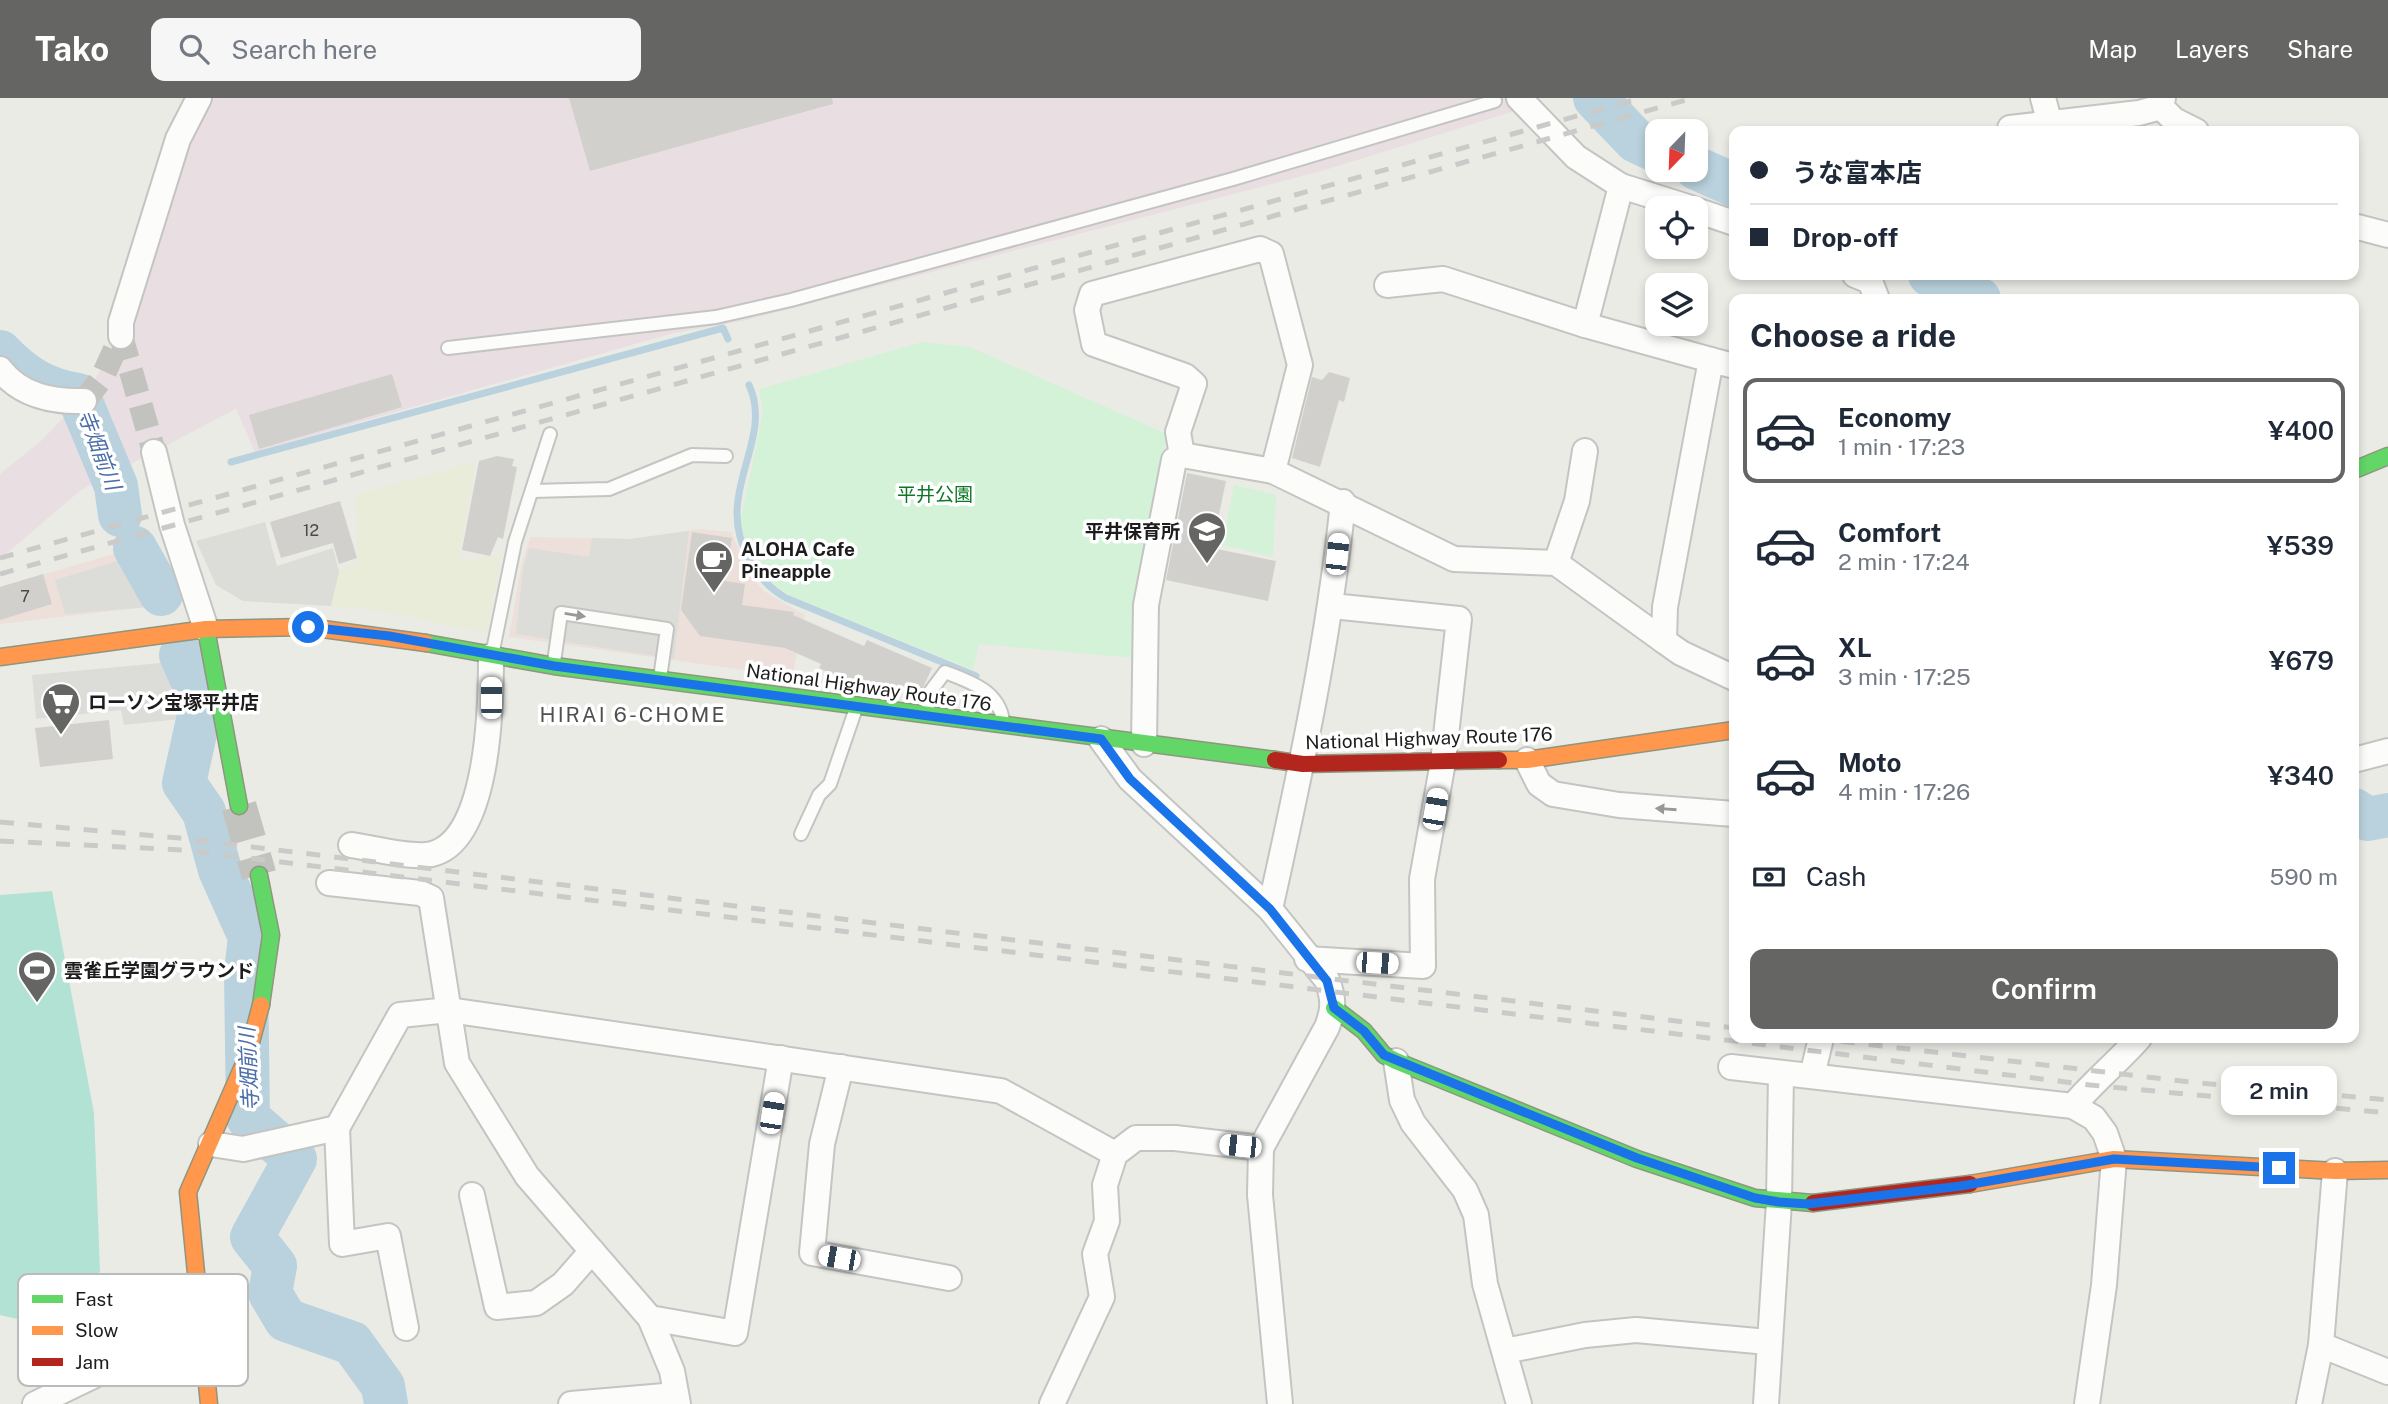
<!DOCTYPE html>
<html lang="en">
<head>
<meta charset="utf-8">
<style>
  :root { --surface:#fff; --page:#f6f6f7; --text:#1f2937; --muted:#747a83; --line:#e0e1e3; --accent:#656563 }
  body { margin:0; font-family:"Public Sans","Noto Sans JP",sans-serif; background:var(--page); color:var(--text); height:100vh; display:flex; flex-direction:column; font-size:26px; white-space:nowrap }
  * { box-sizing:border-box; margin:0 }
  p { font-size:23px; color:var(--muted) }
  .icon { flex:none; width:38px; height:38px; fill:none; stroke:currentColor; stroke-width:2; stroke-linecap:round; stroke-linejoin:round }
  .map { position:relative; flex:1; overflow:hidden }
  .details { position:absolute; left:1729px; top:196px; width:630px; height:749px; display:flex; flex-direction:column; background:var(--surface); border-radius:14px; box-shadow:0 4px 10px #0003 }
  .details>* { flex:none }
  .guide { position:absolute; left:1729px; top:28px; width:630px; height:154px; border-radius:14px; box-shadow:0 4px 10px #0003; display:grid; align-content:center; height:154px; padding:0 21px; background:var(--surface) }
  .needle { width:46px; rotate:203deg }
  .fabs { position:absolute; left:1645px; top:21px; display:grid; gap:14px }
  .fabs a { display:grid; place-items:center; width:63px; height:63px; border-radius:14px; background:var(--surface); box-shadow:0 4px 10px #0003; font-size:35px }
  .end { position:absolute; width:32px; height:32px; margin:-16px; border:9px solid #1a73e8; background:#fff; box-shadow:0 0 0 4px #fff }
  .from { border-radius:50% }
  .bubble { position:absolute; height:49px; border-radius:14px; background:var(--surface); box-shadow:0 4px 10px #0003; font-size:23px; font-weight:600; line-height:49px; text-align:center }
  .car { position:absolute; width:21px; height:42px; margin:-21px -10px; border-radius:9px; box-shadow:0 0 5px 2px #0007; background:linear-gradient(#fff 24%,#345 0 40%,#fff 0 76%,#345 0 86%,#fff 0) }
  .guide b { display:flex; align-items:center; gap:24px; height:66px; font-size:26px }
  .guide b+b { border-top:2px solid var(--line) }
  .guide i { width:18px; height:18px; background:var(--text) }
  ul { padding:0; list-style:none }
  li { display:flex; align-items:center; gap:21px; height:105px; margin:0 14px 10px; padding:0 7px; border:4px solid transparent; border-radius:14px }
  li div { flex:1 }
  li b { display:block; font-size:26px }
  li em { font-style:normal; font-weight:600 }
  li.active { border-color:var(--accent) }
  li>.icon { width:63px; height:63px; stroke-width:1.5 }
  h2 { padding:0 21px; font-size:32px; line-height:84px }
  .pay { display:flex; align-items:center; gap:18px; height:77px; padding:0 21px; font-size:26px }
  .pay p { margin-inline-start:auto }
  .primary-button { display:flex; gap:14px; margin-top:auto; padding:14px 21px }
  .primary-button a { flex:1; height:80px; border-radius:14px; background:var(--accent); color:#fff; font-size:28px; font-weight:600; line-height:80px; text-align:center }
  header { display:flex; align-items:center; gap:42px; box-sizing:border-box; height:98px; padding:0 35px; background:var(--accent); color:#fff }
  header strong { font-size:33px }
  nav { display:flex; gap:38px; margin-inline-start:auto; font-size:24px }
  .search { width:490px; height:63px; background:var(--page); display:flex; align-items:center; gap:18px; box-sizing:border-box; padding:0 24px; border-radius:14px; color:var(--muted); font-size:26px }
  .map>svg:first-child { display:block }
  .commercial { fill:#ede0db }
  .industrial { fill:#e9dfe3 }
  .farmland { fill:#e8ecd9 }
  .park { fill:#d3f2d8 }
  .pitch { fill:#b1e2d4 }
  .parking { fill:#dcdcd9 }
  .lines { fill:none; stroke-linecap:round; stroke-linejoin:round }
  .stream { stroke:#b9d2de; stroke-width:7 }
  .river { stroke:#b9d2de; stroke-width:44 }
  .building { fill:#d2d0cc }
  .street-tunnel { stroke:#c2c2be; stroke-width:24; stroke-dasharray:24 12; stroke-linecap:butt }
  .secondary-tunnel { stroke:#c2c2be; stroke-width:35; stroke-dasharray:35 18; stroke-linecap:butt }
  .lane-casing { stroke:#c4c4c2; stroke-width:16 }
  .street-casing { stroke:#c4c4c2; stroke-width:28 }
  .fast-casing { stroke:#90957f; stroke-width:19 }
  .slow-casing { stroke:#90957f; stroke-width:19 }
  .jam-casing { stroke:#90957f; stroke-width:19 }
  .lane { stroke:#fcfcfb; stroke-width:12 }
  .street { stroke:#fcfcfb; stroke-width:24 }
  .fast { stroke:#63d668; stroke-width:16 }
  .slow { stroke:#ff974d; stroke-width:16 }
  .jam { stroke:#b3261e; stroke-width:16 }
  .rail { stroke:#cacac9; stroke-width:5; stroke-dasharray:14 14; stroke-linecap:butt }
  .oneway { fill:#989897 }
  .route { stroke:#1a73e8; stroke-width:9 }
  .labels { text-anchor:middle; stroke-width:7; stroke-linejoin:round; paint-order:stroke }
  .number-label { font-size:16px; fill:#4a4a49 }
  .park-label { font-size:19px; fill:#0e7725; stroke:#fff }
  .poi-label { font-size:19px; font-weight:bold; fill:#1d1d1d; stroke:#fff; text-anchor:start }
  .street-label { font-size:19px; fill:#1d1d1d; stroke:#fff }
  .water-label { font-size:21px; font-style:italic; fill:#4c6ea9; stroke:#fff }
  .neighbourhood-label { font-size:21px; letter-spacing:2px; fill:#505050; stroke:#fff }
  .key { fill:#fff; stroke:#bbb; stroke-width:2 }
  .key-label { font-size:19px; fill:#1d1d1d }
</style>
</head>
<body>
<header>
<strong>Tako</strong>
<div class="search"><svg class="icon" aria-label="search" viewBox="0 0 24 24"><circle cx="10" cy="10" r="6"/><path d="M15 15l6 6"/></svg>Search here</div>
<nav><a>Map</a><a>Layers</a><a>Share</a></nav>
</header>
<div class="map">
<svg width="2388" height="1306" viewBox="0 0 2388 1306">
  <rect width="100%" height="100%" fill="#ebebe6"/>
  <g class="commercial">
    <path d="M 699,431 L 731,434 L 751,478 L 764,493 L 805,517 L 792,579 L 509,539 L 521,468 L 530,439 L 631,441 Z"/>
    <path d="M 120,454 L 148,509 L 0,526 L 0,489 Z"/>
  </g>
  <path class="industrial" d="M 213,0 L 1505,0 L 1515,13 L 1322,73 L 743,223 L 674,235 L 255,354 L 236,311 L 81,392 L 0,461 L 0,376 L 42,342 L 86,296 L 138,210 L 179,71 Z"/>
  <path class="farmland" d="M 476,363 L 459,458 L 470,462 L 502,456 L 486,535 L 378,513 L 331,508 L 340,470 L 356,465 L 358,462 L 355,397 Z"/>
  <g class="park">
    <path d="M 922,244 L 970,249 L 1167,336 L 1134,510 L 1134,560 L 979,546 L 973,572 L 789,497 L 766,481 L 739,430 L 763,314 L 759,291 Z"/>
    <path d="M 1234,387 L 1276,397 L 1273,459 L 1222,447 Z"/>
  </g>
  <path class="pitch" d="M 52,793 L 94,1015 L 100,1174 L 38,1226 L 0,1217 L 0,797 Z"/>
  <g class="parking">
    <path d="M 265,424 L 277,468 L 333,450 L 339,474 L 331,508 L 243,503 L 216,487 L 196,443 Z"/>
    <path d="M 689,433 L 674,561 L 516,536 L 523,470 L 529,450 L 589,459 L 592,440 L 630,441 Z"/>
    <path d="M 124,461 L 148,509 L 65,516 L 55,482 Z"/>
    <path d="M 171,564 L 193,602 L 190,620 L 124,627 L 121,612 L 36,621 L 32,577 Z"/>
  </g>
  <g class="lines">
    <g class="stream">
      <path d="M 749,287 C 775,343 712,395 749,461 C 759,479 769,490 786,500 L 976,578"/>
      <path d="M 231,364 L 723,230 L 728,241"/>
    </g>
    <g class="river">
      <path d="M 1595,0 L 1636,43 L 1657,53"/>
      <path d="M 1696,70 L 1734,87"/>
      <path d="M 1930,177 L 1979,201"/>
      <path d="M 0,254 C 23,278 44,292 78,297 L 116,388 L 120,417"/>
      <path d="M 135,450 L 161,496"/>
      <path d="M 181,557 L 202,604 L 184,685 L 204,714 L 220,772 L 250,839 L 246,874 L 248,1020 L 295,1061 L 252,1139 L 275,1168 L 270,1195 L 286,1222 L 352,1245 L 383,1288 L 386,1306"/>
      <path d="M 2354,712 L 2368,721 L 2388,717"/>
    </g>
  </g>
  <g class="building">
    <path d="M 569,0 L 832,0 L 833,6 L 590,73 Z"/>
    <path d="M 1329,274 L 1350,280 L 1344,304 L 1339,302 L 1320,369 L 1292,360 L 1312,279 L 1322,282 Z"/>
    <path d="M 392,276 L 402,309 L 259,351 L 249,317 Z"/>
    <path d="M 497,358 L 514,361 L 512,368 L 517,369 L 503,441 L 498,439 L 490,458 L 462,452 L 479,363 Z"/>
    <path d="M 1187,375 L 1226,383 L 1212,450 L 1276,463 L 1268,503 L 1166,482 Z"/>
    <path d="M 340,403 L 357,460 L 339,466 L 333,445 L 281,460 L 270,424 Z"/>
    <path d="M 692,434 L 732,440 L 725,483 L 745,486 L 742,507 L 794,514 L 793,517 L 864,548 L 867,542 L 932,570 L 921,594 L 908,588 L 907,591 L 898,587 L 896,591 L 842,581 L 819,570 L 821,566 L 785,550 L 700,538 L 681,512 Z"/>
    <path d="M 43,476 L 52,506 L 0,522 L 0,489 Z"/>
    <path d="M 109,622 L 113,661 L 40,669 L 35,630 Z"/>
  </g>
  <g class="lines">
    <g class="street-tunnel">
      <path d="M 121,238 L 154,354"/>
      <path d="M 84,303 L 102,280 L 121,238"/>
    </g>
    <path class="secondary-tunnel" d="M 239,708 L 259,777"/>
    <defs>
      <g id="lane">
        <path d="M 448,250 L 716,219 L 791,202 L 1233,81 L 1495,3 L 1493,0"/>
        <path d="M 532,393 L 609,391 L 692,357 L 726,358"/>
        <path d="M 493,552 L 515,444 L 550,336"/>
        <path d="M 554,564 L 561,515 L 667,531 L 660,580"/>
        <path d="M 927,615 L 930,594 L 945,574 C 971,584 999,593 1003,623"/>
        <path d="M 801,736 L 819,697 L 830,686 L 855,613"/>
      </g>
      <g id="street">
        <path d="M 1519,0 L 1576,59 L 1621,88 L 1691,110"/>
        <path d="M 2043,0 L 2050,26"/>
        <path d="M 2163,0 L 2161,9 L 2174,22 L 2196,33"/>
        <path d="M 2010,30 L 2139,15 L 2161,9"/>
        <path d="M 1696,112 L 1734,125"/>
        <path d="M 2354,128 L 2388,137"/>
        <path d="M 1855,177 L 1870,183 L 1877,201"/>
        <path d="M 1387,187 L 1443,181 L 1585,227 L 1711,262"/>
        <path d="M 1585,227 L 1621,88"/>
        <path d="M 121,238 L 121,224 L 178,41 L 199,0"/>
        <path d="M 1734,268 L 1711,262 L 1665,509 L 1664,543 L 1681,555 L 1734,580"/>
        <path d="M 0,271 C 21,298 52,304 84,303"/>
        <path d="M 154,354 L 172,427 L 206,531"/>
        <path d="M 1182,357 L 1178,334 L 1194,286 L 1185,278 L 1094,246 L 1087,212 L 1092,196 L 1260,151 L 1271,156 L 1300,267 L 1273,373"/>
        <path d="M 1556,465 L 1577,403 L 1585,353"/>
        <path d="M 1101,641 L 1130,681 L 1270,811 L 1327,882 C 1334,901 1334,911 1327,929 L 1261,1050 L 1260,1097 L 1280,1306"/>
        <path d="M 1144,646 L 1146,507 L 1174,362 L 1182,357 L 1273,373 L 1454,461 L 1556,465 L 1664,543"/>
        <path d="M 1527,662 L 1539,686 L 1553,696 L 1619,707 L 1734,716"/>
        <path d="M 2354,662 L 2388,653"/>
        <path d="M 351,747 C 374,750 403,759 426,757 C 490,751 491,604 491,558"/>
        <path d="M 329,785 L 420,795 L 431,800 L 457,965 L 527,1078 L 650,1220 L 672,1273 L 678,1306"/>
        <path d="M 1270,811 C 1300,676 1329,542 1343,404"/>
        <path d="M 1307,861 L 1423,868 L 1422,781 L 1443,664 L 1459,521 L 1332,508"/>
        <path d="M 1396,963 L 1402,1002 L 1413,1025 L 1465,1092 L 1476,1117 L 1485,1186 L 1519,1306"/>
        <path d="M 841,969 L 822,1046 L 812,1155 L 949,1180"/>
        <path d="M 1731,969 L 2073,1008 L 2094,1020 L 2105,1035 L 2114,1061 L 2104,1187 L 2087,1306"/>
        <path d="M 1812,978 L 1821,940"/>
        <path d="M 2073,1008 C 2094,983 2118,964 2139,940"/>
        <path d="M 337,1030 L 342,1146 L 388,1138 L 406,1230"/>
        <path d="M 211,1046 L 243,1051 L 337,1030 L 400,917 L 449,912 L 1001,993 L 1115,1056"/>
        <path d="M 472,1097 L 497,1209 L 536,1205 L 563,1186 L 592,1153"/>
        <path d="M 650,1220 L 735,1235 L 781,960"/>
        <path d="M 2321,1247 L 2388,1274"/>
        <path d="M 1505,1253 L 1585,1237 L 1636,1232 L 1768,1244"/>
        <path d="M 35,1306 L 174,1239 L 201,1234"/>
        <path d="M 571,1306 L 676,1297"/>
        <path d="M 1052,1306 L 1102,1199 L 1095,1156 L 1107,1123 L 1105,1087 L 1115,1056 L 1136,1040 L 1175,1040 L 1261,1050"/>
        <path d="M 1766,1306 L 1779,1104 L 1781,975"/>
        <path d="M 2309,1306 L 2321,1247 L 2335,1073"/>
      </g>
      <g id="fast">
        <path d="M 2354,372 L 2388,358"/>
        <path d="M 206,531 L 239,708"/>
        <path d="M 426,545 L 554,568 L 1275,662"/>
        <path d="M 259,777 L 271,837 L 261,907"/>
        <path d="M 1334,910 L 1364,933 L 1384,957 L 1396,963 L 1637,1061 L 1755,1100 L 1813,1105"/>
      </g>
      <g id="slow">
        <path d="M 0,559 L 206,531 L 308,529 L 426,545"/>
        <path d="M 1499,662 L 1527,662 L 1734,632"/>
        <path d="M 1970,1086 L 2114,1061 L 2335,1073 L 2388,1072"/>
        <path d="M 209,1306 L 188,1094 L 247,959 L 261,907"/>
      </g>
      <g id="jam">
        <path d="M 1275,662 L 1303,666 L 1499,662"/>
        <path d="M 1813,1105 L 1970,1086"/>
      </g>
    </defs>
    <use href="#lane" class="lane-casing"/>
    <use href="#street" class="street-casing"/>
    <use href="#fast" class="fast-casing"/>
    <use href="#slow" class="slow-casing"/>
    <use href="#jam" class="jam-casing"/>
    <use href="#lane" class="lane"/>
    <use href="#street" class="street"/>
    <use href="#fast" class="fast"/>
    <use href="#slow" class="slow"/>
    <use href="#jam" class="jam"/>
    <g class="rail">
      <path d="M 0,460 L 1641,0"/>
      <path d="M 0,476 L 1693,0"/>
      <path d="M 0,724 L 179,740 L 1734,930"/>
      <path d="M 0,743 L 184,752 L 2090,987 L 2388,1015"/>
      <path d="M 1813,940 L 2199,985 L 2388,1002"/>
    </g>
  </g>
  <defs><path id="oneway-solid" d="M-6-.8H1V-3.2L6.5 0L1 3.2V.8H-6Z" transform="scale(1.75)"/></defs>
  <g class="oneway">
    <use href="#oneway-solid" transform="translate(575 517) rotate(9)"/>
    <use href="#oneway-solid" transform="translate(1666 711) rotate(-176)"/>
  </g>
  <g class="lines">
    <path class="route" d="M 308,529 L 389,538 L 554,568 L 1101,641 L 1130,681 L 1270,811 L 1327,883 L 1334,910 L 1364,933 L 1384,957 L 1637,1060 L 1755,1100 L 1779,1104 L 1808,1106 L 1961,1088 L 2114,1061 L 2279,1070"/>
  </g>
  <defs>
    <symbol id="school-pin" viewBox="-11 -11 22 30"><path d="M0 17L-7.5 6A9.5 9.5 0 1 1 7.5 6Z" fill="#656563" stroke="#fff"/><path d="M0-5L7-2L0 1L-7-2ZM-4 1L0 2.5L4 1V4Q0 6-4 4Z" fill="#fff"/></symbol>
    <symbol id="cafe-pin" viewBox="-11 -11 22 30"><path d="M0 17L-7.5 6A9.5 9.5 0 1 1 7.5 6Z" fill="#656563" stroke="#fff"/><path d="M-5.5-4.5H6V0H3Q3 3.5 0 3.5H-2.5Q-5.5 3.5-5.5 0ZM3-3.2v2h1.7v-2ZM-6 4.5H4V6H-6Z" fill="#fff"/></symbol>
    <symbol id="supermarket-pin" viewBox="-11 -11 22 30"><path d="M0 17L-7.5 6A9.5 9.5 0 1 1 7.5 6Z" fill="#656563" stroke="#fff"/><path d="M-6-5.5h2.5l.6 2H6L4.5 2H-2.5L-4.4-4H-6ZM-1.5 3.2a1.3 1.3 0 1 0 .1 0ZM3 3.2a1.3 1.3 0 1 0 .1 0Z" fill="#fff"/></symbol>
    <symbol id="stadium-pin" viewBox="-11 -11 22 30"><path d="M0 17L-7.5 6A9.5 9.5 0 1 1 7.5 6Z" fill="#656563" stroke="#fff"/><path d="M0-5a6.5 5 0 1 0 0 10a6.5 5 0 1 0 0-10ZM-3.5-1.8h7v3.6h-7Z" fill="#fff"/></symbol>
  </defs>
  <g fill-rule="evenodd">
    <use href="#school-pin" x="1185" y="411" width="44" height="60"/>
    <use href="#cafe-pin" x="692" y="440" width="44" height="60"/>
    <use href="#supermarket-pin" x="39" y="582" width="44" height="60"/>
    <use href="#stadium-pin" x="15" y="850" width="44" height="60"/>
  </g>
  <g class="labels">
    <g class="number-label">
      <text x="311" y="438">12</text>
      <text x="25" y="504">7</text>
    </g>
    <g class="park-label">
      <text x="935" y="403">平井公園</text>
    </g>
    <g class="poi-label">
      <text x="1180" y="440" text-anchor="end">平井保育所</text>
      <text x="741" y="458">ALOHA Cafe<tspan x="741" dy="22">Pineapple</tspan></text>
      <text x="88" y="611">ローソン宝塚平井店</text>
      <text x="64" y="879">雲雀丘学園グラウンド</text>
    </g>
    <g class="street-label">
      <text transform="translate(869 589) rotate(8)" y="7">National Highway Route 176</text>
      <text transform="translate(1429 640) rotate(-2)" y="7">National Highway Route 176</text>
    </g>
    <g class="water-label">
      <text transform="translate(99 352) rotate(69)" y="7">寺畑前川</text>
      <text transform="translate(249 971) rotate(-93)" y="7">寺畑前川</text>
    </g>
    <g class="neighbourhood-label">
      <text x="633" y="624">HIRAI 6-CHOME</text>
    </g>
  </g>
  <rect x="18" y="1176" width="230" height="112" rx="10" class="key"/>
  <rect x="32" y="1197" width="31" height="8" fill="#63d668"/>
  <rect x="32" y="1228" width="31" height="9" fill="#ff974d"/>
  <rect x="32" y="1260" width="31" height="8" fill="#b3261e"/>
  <g class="key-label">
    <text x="75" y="1208">Fast</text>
    <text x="75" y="1239">Slow</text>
    <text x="75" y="1271">Jam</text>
  </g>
</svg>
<div class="fabs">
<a><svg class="needle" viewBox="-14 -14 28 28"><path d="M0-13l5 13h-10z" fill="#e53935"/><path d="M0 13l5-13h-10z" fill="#747a83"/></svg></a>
<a><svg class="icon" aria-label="locate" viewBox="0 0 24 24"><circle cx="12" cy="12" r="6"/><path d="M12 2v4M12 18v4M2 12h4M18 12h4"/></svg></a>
<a><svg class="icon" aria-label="layers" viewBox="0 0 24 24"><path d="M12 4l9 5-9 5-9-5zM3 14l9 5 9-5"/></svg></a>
</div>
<i class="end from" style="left:308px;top:529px"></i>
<i class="end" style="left:2279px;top:1070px"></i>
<div class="bubble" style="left:2221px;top:968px;width:116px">2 min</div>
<i class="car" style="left:1337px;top:456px;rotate:6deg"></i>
<i class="car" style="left:491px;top:600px;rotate:0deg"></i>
<i class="car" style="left:1435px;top:711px;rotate:10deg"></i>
<i class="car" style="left:1377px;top:865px;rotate:93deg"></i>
<i class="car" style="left:772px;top:1015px;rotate:9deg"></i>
<i class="car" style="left:1240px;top:1048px;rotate:276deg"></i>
<i class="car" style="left:839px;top:1160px;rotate:280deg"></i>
<div class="guide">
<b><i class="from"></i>うな富本店</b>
<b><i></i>Drop-off</b>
</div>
<section class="details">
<h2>Choose a ride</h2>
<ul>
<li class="active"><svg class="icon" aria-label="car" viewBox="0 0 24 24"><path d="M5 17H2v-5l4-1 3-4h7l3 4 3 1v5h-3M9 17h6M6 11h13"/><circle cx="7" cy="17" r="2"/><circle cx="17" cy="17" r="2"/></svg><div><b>Economy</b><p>1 min · 17:23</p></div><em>¥400</em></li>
<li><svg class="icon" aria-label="car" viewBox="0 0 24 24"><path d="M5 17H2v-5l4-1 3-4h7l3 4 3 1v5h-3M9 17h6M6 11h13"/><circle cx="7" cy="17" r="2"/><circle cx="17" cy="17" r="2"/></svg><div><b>Comfort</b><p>2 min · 17:24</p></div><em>¥539</em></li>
<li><svg class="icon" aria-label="car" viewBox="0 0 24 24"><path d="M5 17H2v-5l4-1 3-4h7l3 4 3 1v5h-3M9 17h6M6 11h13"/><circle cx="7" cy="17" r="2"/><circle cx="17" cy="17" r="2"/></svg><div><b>XL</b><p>3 min · 17:25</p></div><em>¥679</em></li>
<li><svg class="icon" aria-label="car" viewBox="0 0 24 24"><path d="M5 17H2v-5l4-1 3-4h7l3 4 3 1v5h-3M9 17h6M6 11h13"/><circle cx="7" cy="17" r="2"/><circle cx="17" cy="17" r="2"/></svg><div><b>Moto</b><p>4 min · 17:26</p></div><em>¥340</em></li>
</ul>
<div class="pay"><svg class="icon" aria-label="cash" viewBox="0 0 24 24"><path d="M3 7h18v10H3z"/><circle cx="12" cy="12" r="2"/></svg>Cash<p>590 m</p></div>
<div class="primary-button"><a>Confirm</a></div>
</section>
</div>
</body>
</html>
